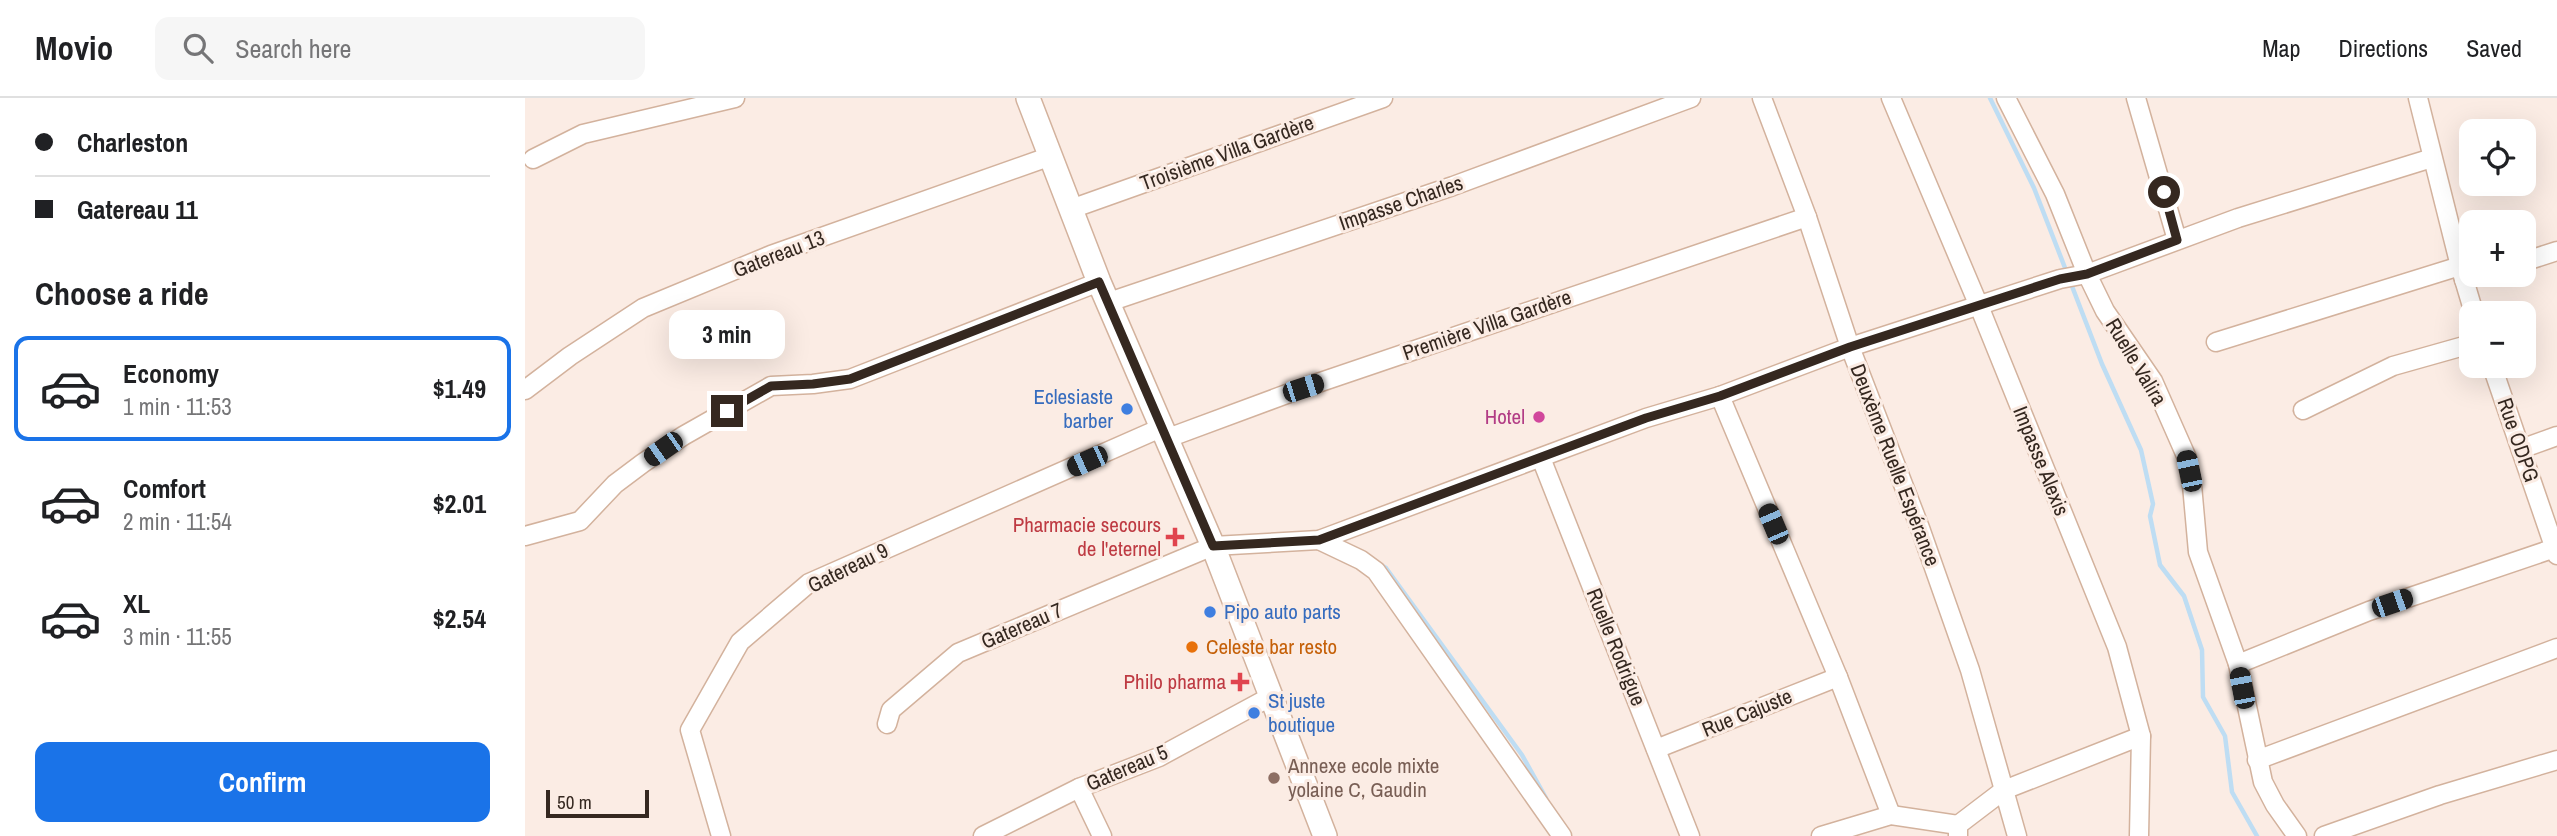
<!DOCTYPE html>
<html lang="en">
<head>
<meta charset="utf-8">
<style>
  :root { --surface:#fff; --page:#f6f6f6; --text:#202124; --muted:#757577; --line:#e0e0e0; --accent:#1a73e8 }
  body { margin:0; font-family:"Archivo Narrow",sans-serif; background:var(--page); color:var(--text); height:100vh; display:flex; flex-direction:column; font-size:26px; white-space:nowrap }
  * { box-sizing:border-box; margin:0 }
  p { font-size:23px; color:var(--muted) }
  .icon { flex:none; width:38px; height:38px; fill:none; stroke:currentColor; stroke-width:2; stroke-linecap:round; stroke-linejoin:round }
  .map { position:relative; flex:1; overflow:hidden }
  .details { display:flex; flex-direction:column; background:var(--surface); width:525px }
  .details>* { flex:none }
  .hud { display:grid; align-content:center; height:154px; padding:0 35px; background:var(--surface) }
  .tools { position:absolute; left:1934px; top:21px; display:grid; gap:14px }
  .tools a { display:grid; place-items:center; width:77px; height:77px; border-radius:14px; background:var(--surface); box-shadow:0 7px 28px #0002; font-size:35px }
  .scale { position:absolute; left:21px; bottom:18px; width:103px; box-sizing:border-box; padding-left:7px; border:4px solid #352820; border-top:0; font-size:19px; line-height:24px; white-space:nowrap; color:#352820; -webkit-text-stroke:5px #fbece4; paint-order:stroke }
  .end { position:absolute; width:32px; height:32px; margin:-16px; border:9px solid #352820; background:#fff; box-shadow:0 0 0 4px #fff }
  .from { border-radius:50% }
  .bubble { position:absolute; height:49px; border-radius:14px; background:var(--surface); box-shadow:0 7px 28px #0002; font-size:23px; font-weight:800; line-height:49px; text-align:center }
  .car { position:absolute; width:21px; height:42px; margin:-21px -10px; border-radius:9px; box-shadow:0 0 5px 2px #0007; background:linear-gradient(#222 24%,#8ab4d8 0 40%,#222 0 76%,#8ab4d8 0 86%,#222 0) }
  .hud b { display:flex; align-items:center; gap:24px; height:66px; font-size:26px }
  .hud b+b { border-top:2px solid var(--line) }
  .hud i { width:18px; height:18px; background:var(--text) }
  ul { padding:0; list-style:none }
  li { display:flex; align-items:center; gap:21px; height:105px; margin:0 14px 10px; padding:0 21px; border:4px solid transparent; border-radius:14px }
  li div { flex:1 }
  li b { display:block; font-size:26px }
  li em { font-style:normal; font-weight:800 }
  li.on { border-color:var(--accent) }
  li>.icon { width:63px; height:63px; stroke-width:1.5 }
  h2 { padding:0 35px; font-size:32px; line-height:84px }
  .cta { display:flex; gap:14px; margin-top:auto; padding:14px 35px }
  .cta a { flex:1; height:80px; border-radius:14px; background:var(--accent); color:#fff; font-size:28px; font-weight:800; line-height:80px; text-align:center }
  header { display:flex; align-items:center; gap:42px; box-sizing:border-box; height:98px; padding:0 35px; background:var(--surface); border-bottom:2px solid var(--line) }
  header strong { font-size:33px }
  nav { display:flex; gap:38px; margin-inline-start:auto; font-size:24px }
  .search { width:490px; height:63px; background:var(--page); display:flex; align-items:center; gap:18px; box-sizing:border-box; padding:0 24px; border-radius:14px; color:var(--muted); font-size:26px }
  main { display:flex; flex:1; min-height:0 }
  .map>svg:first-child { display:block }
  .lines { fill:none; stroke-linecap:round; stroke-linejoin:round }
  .stream { stroke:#beddf3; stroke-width:4.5 }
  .minor-casing { stroke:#d3b29d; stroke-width:21 }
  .major-casing { stroke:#d3b29d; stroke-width:26 }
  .minor { stroke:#fff; stroke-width:18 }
  .major { stroke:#fff; stroke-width:23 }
  .route { stroke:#352820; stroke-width:9 }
  .shop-dot { fill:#3f7fe0; stroke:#fbece4; stroke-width:2.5 }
  .hotel-dot { fill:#d1479c; stroke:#fbece4; stroke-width:2.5 }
  .health-dot { fill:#e0444e; stroke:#fbece4; stroke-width:2.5 }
  .food-dot { fill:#e8710a; stroke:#fbece4; stroke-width:2.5 }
  .education-dot { fill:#8d6e63; stroke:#fbece4; stroke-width:2.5 }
  .labels { text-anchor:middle; stroke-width:6; stroke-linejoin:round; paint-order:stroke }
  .street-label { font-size:21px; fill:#352820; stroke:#fbece4 }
  .shop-label { font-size:21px; fill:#366cbe; stroke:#fbece4; text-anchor:start }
  .hotel-label { font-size:21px; fill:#b23c85; stroke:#fbece4; text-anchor:end }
  .health-label { font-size:21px; fill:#be3a42; stroke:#fbece4; text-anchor:end }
  .food-label { font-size:21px; fill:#c56008; stroke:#fbece4; text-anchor:start }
  .education-label { font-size:21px; fill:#785e54; stroke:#fbece4; text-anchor:start }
</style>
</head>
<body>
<header>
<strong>Movio</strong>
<div class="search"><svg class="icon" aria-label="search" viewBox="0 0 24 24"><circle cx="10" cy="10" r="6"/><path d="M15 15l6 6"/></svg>Search here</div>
<nav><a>Map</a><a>Directions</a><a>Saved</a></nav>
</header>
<main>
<section class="details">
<div class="hud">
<b><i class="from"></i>Charleston</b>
<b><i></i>Gatereau 11</b>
</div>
<h2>Choose a ride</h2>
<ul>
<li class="on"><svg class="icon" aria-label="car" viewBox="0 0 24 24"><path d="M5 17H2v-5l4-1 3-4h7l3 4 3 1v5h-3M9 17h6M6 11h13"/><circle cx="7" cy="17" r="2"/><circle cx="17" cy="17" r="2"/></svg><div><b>Economy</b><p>1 min · 11:53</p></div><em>$1.49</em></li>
<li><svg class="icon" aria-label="car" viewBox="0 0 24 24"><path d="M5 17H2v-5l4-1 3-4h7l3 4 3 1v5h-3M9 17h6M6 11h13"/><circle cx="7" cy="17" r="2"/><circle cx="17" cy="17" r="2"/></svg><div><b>Comfort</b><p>2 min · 11:54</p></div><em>$2.01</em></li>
<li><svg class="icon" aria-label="car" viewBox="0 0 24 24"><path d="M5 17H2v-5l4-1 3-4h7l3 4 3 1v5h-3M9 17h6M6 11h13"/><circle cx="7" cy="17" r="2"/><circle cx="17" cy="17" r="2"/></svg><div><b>XL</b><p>3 min · 11:55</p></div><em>$2.54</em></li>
</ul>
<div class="cta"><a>Confirm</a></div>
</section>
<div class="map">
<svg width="2032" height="738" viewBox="0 0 2032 738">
  <rect width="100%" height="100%" fill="#fbece4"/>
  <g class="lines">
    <g class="stream">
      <path d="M 1465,0 L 1509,90 L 1542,175"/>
      <path d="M 1545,183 L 1577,266 L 1616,352 L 1628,406 L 1625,418 L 1635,467 L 1659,498 L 1677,552 L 1678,599 L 1700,638 L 1707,694 L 1732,738"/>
      <path d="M 854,466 L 861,470 L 997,657 L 1021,700"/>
    </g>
    <defs>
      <g id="minor">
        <path d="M 1237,0 L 1282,119 L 1325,249 L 1395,430 L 1445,572 L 1492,738"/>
        <path d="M 1366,0 L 1454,208 L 1592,549 L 1616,638 L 1614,738"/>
        <path d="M 1611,0 L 1652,142"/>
        <path d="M 1893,0 L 1935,168 L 1949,215"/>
        <path d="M 8,61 L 58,36 L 210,0"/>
        <path d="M 546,111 L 858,0"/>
        <path d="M 1998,164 L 2032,153"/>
        <path d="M 1939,182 L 1957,177"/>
        <path d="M 584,204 L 928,88 L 1166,0"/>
        <path d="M 1691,244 L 1935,168"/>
        <path d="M 1967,268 L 2032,457"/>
        <path d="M 0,292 L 45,258 L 118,210 L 246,157 L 526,58"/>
        <path d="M 1195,298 L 1313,579 L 1366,717"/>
        <path d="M 1778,312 L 1868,268 L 1946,246"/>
        <path d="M 643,340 L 778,290 L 1282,119"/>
        <path d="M 1996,351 L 2032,338"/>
        <path d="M 1016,360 L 1165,738"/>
        <path d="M 0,438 L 55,423 L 90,386 L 118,365 L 158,338 L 246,288 L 288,286 L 325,281 L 574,184"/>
        <path d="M 794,442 L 836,462 L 851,473 L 1037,738"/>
        <path d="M 1713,566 L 1844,513 L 2030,450"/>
        <path d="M 362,626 L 366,612 L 433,555 L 688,448 L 794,442 L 1121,320 L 1195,298 L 1325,249 L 1535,181 L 1562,176 L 1530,96 L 1481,0"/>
        <path d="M 1131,651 L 1313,579"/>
        <path d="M 1732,662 L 2032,550"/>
        <path d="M 554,690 L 577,738"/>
        <path d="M 196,738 L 165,632 L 215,544 L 284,485 L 638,329"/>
        <path d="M 458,738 L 554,690 L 634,659 L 745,599"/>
        <path d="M 1296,738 L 1366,717 L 1433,727"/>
        <path d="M 1433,738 L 1433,727 L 1479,692 L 1616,638"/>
        <path d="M 1772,738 L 1750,707 L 1738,684 L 1713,566 L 1673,454 L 1667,387 L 1662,360 L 1628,283 L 1580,213 L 1562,176 L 1713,120 L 1907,60"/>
        <path d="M 1799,738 L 1915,697 L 2032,662"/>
      </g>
      <path id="major" d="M 503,0 L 574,184 L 688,448 L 800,738"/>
    </defs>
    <use href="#minor" class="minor-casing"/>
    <use href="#major" class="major-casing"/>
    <use href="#minor" class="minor"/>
    <use href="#major" class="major"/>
  </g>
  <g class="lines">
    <path class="route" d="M 202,313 L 246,288 L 288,286 L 325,281 L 574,184 L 688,448 L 794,442 L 1121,320 L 1195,298 L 1325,249 L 1535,181 L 1562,176 L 1652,142 L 1639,94"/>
  </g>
  <g class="shop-dot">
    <circle cx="602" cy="311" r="7"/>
    <circle cx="685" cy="514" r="7"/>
    <circle cx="729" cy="615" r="7"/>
  </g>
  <circle class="hotel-dot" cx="1014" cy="319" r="7"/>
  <g class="health-dot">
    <path d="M646.5 428.5h7v7h7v7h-7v7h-7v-7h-7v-7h7z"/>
    <path d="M711.5 573.5h7v7h7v7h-7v7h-7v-7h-7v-7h7z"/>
  </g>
  <circle class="food-dot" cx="667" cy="549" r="7"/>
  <circle class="education-dot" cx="749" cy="680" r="7"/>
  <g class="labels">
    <g class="street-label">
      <text transform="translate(702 55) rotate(-20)" y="7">Troisième Villa Gardère</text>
      <text transform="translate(876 105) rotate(-19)" y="7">Impasse Charles</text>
      <text transform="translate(254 156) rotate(-21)" y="7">Gatereau 13</text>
      <text transform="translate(962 227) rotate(-19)" y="7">Première Villa Gardère</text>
      <text transform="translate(1611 264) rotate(59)" y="7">Ruelle Valira</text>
      <text transform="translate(1993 342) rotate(71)" y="7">Rue ODPG</text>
      <text transform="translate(1516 363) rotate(68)" y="7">Impasse Alexis</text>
      <text transform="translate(1370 367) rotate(69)" y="7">Deuxème Ruelle Espérance</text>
      <text transform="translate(323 470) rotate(-26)" y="7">Gatereau 9</text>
      <text transform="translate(497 528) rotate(-23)" y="7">Gatereau 7</text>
      <text transform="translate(1091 549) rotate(68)" y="7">Ruelle Rodrigue</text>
      <text transform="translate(1222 615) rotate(-22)" y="7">Rue Cajuste</text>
      <text transform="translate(602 670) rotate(-23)" y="7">Gatereau 5</text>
    </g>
    <g class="shop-label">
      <text x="588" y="306" text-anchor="end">Eclesiaste<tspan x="588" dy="24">barber</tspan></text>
      <text x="699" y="521">Pipo auto parts</text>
      <text x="743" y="610">St juste<tspan x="743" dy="24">boutique</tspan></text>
    </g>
    <g class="hotel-label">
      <text x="1000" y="326">Hotel</text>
    </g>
    <g class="health-label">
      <text x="636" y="434">Pharmacie secours<tspan x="636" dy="24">de l'eternel</tspan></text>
      <text x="701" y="591">Philo pharma</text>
    </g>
    <g class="food-label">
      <text x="681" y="556">Celeste bar resto</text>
    </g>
    <g class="education-label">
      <text x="763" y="675">Annexe ecole mixte<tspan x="763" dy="24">yolaine C, Gaudin</tspan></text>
    </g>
  </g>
</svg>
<div class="tools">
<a><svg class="icon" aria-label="locate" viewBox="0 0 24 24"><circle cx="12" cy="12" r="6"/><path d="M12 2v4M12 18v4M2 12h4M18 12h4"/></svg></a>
<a>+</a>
<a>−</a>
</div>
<div class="scale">50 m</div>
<i class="end from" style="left:1639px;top:94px"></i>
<i class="end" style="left:202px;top:313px"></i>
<div class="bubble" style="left:144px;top:212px;width:116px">3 min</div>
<i class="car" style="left:778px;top:290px;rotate:72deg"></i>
<i class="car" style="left:138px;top:351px;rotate:235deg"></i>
<i class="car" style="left:562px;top:363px;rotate:246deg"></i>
<i class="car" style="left:1664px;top:373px;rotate:348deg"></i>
<i class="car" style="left:1248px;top:426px;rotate:337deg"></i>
<i class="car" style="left:1867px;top:505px;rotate:71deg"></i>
<i class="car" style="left:1717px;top:590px;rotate:349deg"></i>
</div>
</main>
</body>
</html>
